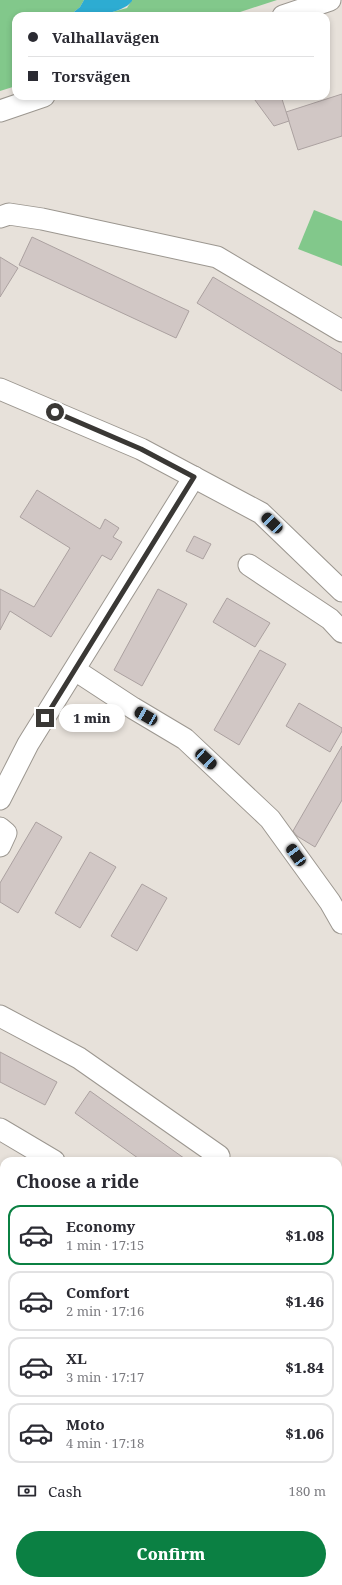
<!DOCTYPE html>
<html lang="en">
<head>
<meta charset="utf-8">
<style>
  :root { --surface:#fff; --page:#f2f2f3; --text:#2b2b33; --muted:#7c7c81; --line:#e1e1e2; --accent:#0b8043 }
  body { margin:0; font-family:"Noto Serif",serif; background:var(--page); color:var(--text); height:100vh; display:flex; flex-direction:column; font-size:15px; white-space:nowrap }
  * { box-sizing:border-box; margin:0 }
  p { font-size:13px; color:var(--muted) }
  .icon { flex:none; width:22px; height:22px; fill:none; stroke:currentColor; stroke-width:2; stroke-linecap:round; stroke-linejoin:round }
  .map { position:relative; flex:1; overflow:hidden }
  .sheet { position:absolute; left:0px; top:1157px; width:342px; height:428px; display:flex; flex-direction:column; background:var(--surface); border-radius:12px 12px 0 0; box-shadow:0 2px 6px #0003 }
  .sheet>* { flex:none }
  .guide { position:absolute; left:12px; top:12px; width:318px; height:88px; border-radius:12px; box-shadow:0 2px 6px #0003; display:grid; align-content:center; height:88px; padding:0 16px; background:var(--surface) }
  .end { position:absolute; width:18px; height:18px; margin:-9px; border:5px solid #3a3835; background:#fff; box-shadow:0 0 0 2px #fff }
  .from { border-radius:50% }
  .bubble { position:absolute; height:28px; border-radius:14px; background:var(--surface); box-shadow:0 2px 6px #0003; font-size:13px; font-weight:800; line-height:28px; text-align:center }
  .car { position:absolute; width:12px; height:24px; margin:-12px -6px; border-radius:5px; box-shadow:0 0 3px 1px #0007; background:linear-gradient(#222 24%,#8ab4d8 0 40%,#222 0 76%,#8ab4d8 0 86%,#222 0) }
  .guide b { display:flex; align-items:center; gap:14px; height:38px; font-size:15px }
  .guide b+b { border-top:1px solid var(--line) }
  .guide i { width:10px; height:10px; background:var(--text) }
  ul { padding:0; list-style:none }
  li { display:flex; align-items:center; gap:12px; height:60px; margin:0 8px 6px; padding:0 8px; border:2px solid var(--line); border-radius:12px }
  li div { flex:1 }
  li b { display:block; font-size:15px }
  li em { font-style:normal; font-weight:800 }
  li.active { border-color:var(--accent) }
  li>.icon { width:36px; height:36px; stroke-width:1.5 }
  h2 { padding:0 16px; font-size:18px; line-height:48px }
  .pay { display:flex; align-items:center; gap:10px; height:44px; padding:0 16px; font-size:15px }
  .pay p { margin-inline-start:auto }
  .cta { display:flex; gap:8px; margin-top:auto; padding:8px 16px }
  .cta a { flex:1; height:46px; border-radius:24px; background:var(--accent); color:#fff; font-size:16px; font-weight:800; line-height:46px; text-align:center }
  .map>svg:first-child { display:block }
  .green { fill:#82c88b }
  .water { fill:#2dacd2 }
  .building { fill:#d1c7c5; stroke:#aba1a0 }
  .lines { fill:none; stroke-linecap:round; stroke-linejoin:round }
  .minor-casing { stroke:#9c9790; stroke-width:23 }
  .minor { stroke:#fff; stroke-width:21 }
  .route { stroke:#3a3835; stroke-width:5 }
</style>
</head>
<body>
<div class="map">
<svg width="342" height="1585" viewBox="0 0 342 1585">
  <rect width="100%" height="100%" fill="#e7e1da"/>
  <g class="green">
    <path d="M 0,0 L 84,0 L 80,7 L 69,16 L 16,16 L 16,86 L 0,91 Z"/>
    <path d="M 132,0 L 277,0 L 228,16 L 97,16 L 127,8 Z"/>
    <path d="M 314,210 L 342,221 L 342,266 L 298,249 Z"/>
    <path d="M 0,1294 L 4,1300 L 4,1412 L 0,1412 Z"/>
    <path d="M 342,1373 L 342,1585 L 153,1585 L 154,1581 L 338,1581 L 338,1374 Z"/>
  </g>
  <path class="water" d="M 84,0 L 132,0 L 132,1 C 122,15 87,16 69,16 L 80,7 Z"/>
  <g class="building">
    <path d="M 342,94 L 342,136 L 298,150 L 286,112 Z"/>
    <path d="M 252,96 L 281,96 L 289,121 L 274,126 Z"/>
    <path d="M 32,237 L 189,311 L 176,338 L 19,265 Z"/>
    <path d="M 0,257 L 18,268 L 0,297 Z"/>
    <path d="M 213,277 L 342,354 L 342,391 L 197,303 Z"/>
    <path d="M 37,490 L 100,529 L 105,519 L 119,528 L 113,537 L 122,542 L 111,560 L 102,555 L 51,637 L 10,611 L 0,630 L 0,589 L 34,607 L 70,548 L 20,517 Z"/>
    <path d="M 194,536 L 211,544 L 203,559 L 186,551 Z"/>
    <path d="M 158,589 L 187,604 L 142,686 L 114,670 Z"/>
    <path d="M 227,598 L 270,623 L 255,647 L 213,622 Z"/>
    <path d="M 260,650 L 286,664 L 239,745 L 214,730 Z"/>
    <path d="M 299,703 L 342,728 L 342,731 L 330,752 L 286,726 Z"/>
    <path d="M 342,746 L 342,800 L 315,847 L 297,836 L 293,831 Z"/>
    <path d="M 36,822 L 62,837 L 18,913 L 0,902 L 0,883 Z"/>
    <path d="M 90,852 L 116,867 L 80,928 L 55,913 Z"/>
    <path d="M 142,884 L 167,898 L 137,951 L 111,936 Z"/>
    <path d="M 0,1052 L 57,1082 L 45,1105 L 0,1082 Z"/>
    <path d="M 90,1091 L 188,1161 L 142,1161 L 75,1113 Z"/>
  </g>
  <g class="lines">
    <defs>
      <g id="minor">
        <path d="M 283,16 L 330,0"/>
        <path d="M 0,111 L 44,96"/>
        <path d="M 0,217 L 9,214 L 42,219 L 217,257 L 342,331"/>
        <path d="M 0,389 L 141,449 L 261,513 L 342,591"/>
        <path d="M 249,565 L 330,619 L 342,632"/>
        <path d="M 75,670 L 133,708 L 185,739 L 270,819 L 330,902 L 342,923"/>
        <path d="M 0,799 L 28,744 L 194,477"/>
        <path d="M 0,828 L 6,833 L 0,846"/>
        <path d="M 0,1016 L 79,1058 L 219,1156"/>
        <path d="M 0,1129 L 54,1161"/>
        <path d="M 338,1352 L 342,1351"/>
        <path d="M 0,1498 L 4,1498"/>
        <path d="M 141,1585 L 142,1581"/>
      </g>
    </defs>
    <use href="#minor" class="minor-casing"/>
    <use href="#minor" class="minor"/>
  </g>
  <g class="lines">
    <path class="route" d="M 45,718 L 194,477 L 141,449 L 55,412"/>
  </g>
</svg>
<i class="end from" style="left:55px;top:412px"></i>
<i class="end" style="left:45px;top:718px"></i>
<div class="bubble" style="left:59px;top:704px;width:66px">1 min</div>
<i class="car" style="left:272px;top:523px;rotate:314deg"></i>
<i class="car" style="left:146px;top:716px;rotate:300deg"></i>
<i class="car" style="left:206px;top:759px;rotate:133deg"></i>
<i class="car" style="left:296px;top:855px;rotate:324deg"></i>
<div class="guide">
<b><i class="from"></i>Valhallavägen</b>
<b><i></i>Torsvägen</b>
</div>
<section class="sheet">
<h2>Choose a ride</h2>
<ul>
<li class="active"><svg class="icon" aria-label="car" viewBox="0 0 24 24"><path d="M5 17H2v-5l4-1 3-4h7l3 4 3 1v5h-3M9 17h6M6 11h13"/><circle cx="7" cy="17" r="2"/><circle cx="17" cy="17" r="2"/></svg><div><b>Economy</b><p>1 min · 17:15</p></div><em>$1.08</em></li>
<li><svg class="icon" aria-label="car" viewBox="0 0 24 24"><path d="M5 17H2v-5l4-1 3-4h7l3 4 3 1v5h-3M9 17h6M6 11h13"/><circle cx="7" cy="17" r="2"/><circle cx="17" cy="17" r="2"/></svg><div><b>Comfort</b><p>2 min · 17:16</p></div><em>$1.46</em></li>
<li><svg class="icon" aria-label="car" viewBox="0 0 24 24"><path d="M5 17H2v-5l4-1 3-4h7l3 4 3 1v5h-3M9 17h6M6 11h13"/><circle cx="7" cy="17" r="2"/><circle cx="17" cy="17" r="2"/></svg><div><b>XL</b><p>3 min · 17:17</p></div><em>$1.84</em></li>
<li><svg class="icon" aria-label="car" viewBox="0 0 24 24"><path d="M5 17H2v-5l4-1 3-4h7l3 4 3 1v5h-3M9 17h6M6 11h13"/><circle cx="7" cy="17" r="2"/><circle cx="17" cy="17" r="2"/></svg><div><b>Moto</b><p>4 min · 17:18</p></div><em>$1.06</em></li>
</ul>
<div class="pay"><svg class="icon" aria-label="cash" viewBox="0 0 24 24"><path d="M3 7h18v10H3z"/><circle cx="12" cy="12" r="2"/></svg>Cash<p>180 m</p></div>
<div class="cta"><a>Confirm</a></div>
</section>
</div>
</body>
</html>
